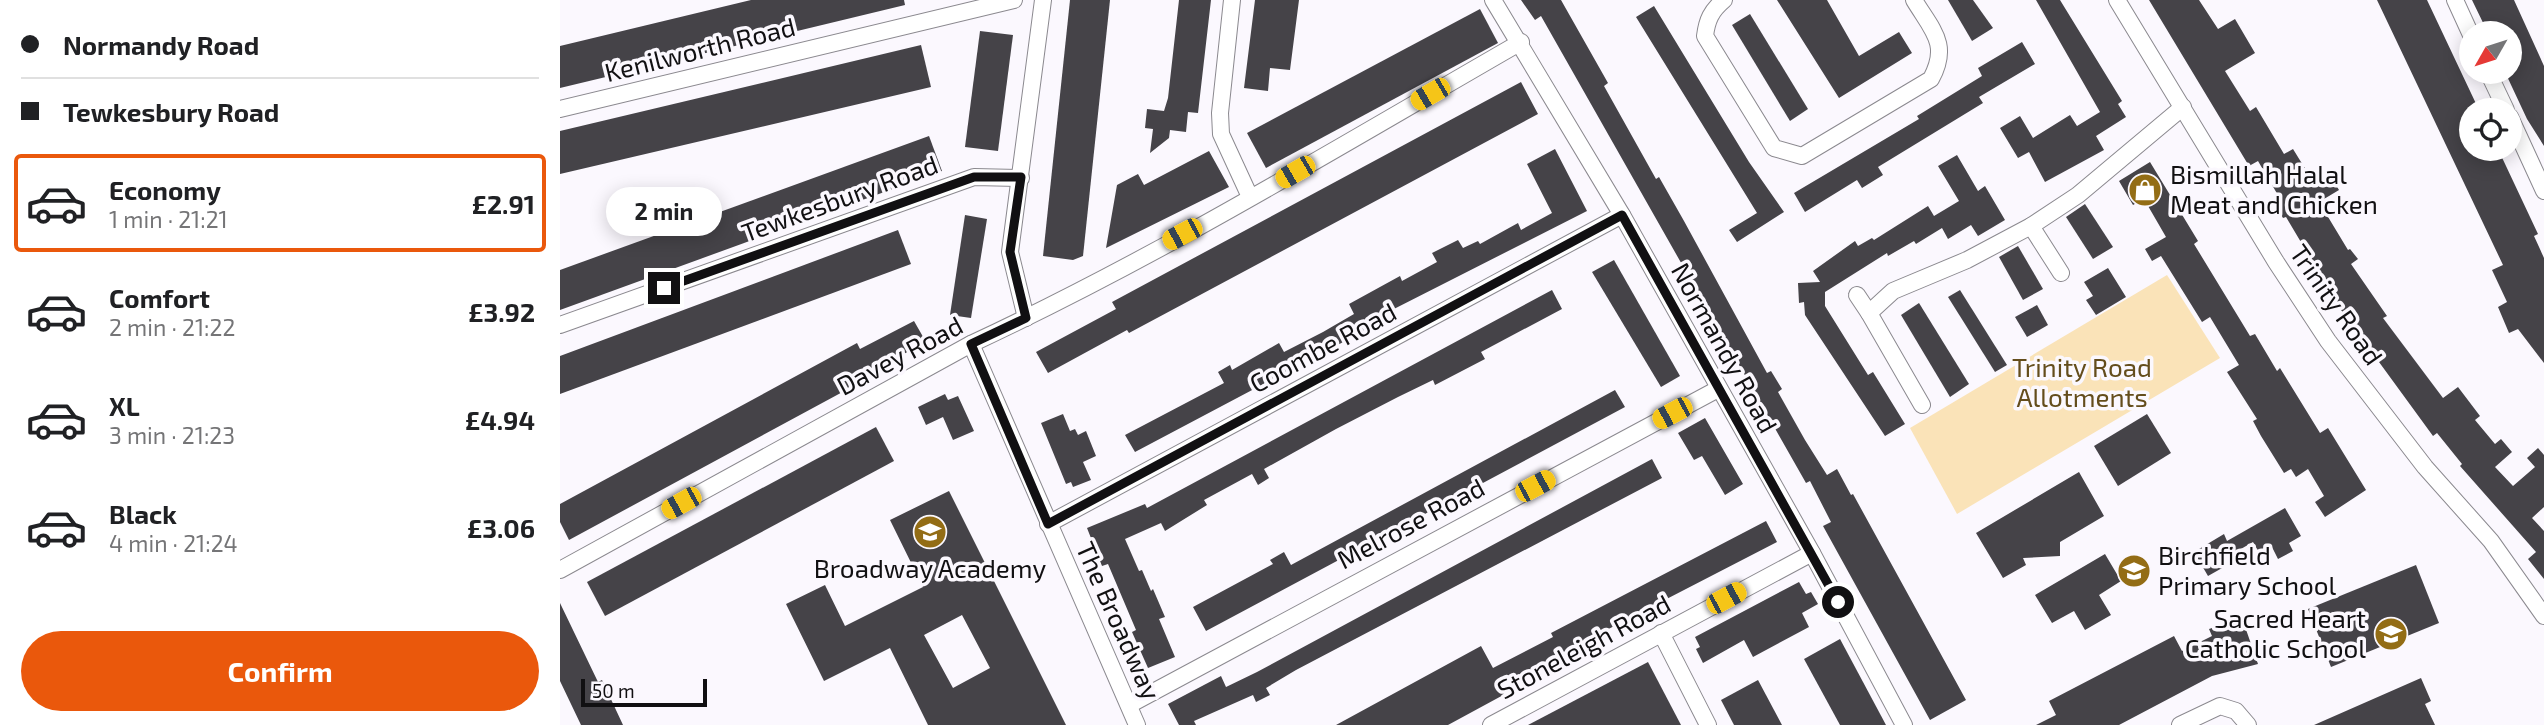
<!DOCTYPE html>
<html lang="en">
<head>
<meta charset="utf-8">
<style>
  :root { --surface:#fff; --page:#f2f2f2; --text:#202124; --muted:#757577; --line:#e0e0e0; --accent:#ea580c }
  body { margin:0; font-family:"Exo 2",sans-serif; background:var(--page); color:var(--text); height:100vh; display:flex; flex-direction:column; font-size:26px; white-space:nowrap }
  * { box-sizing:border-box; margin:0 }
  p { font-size:23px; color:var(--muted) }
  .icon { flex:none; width:38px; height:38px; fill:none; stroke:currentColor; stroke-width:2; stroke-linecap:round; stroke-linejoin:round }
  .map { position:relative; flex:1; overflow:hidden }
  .panel { display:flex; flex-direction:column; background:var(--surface); width:560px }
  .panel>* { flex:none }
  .top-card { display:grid; align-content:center; height:154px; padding:0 21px; background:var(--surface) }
  .needle { width:46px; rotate:231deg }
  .buttons { position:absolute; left:1899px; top:21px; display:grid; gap:14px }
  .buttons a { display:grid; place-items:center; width:63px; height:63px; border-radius:50%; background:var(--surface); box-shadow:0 4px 18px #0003; font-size:35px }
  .scale { position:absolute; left:21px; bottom:18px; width:126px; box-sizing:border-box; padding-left:7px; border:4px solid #111012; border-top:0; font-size:19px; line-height:24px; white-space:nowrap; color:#111012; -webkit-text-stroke:5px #fbf8fe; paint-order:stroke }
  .end { position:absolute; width:32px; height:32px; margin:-16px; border:9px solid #111012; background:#fff; box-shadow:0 0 0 4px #fff }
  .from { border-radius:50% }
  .bubble { position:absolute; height:49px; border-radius:24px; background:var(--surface); box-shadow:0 4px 18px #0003; font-size:23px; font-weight:700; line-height:49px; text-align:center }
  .car { position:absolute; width:21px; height:42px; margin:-21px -10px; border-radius:9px; box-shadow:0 0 5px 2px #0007; background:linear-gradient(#f5c518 24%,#345 0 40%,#f5c518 0 76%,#345 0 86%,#f5c518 0) }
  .top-card b { display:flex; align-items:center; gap:24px; height:66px; font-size:26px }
  .top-card b+b { border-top:2px solid var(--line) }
  .top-card i { width:18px; height:18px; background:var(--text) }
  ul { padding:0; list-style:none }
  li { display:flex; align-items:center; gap:21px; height:98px; margin:0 14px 10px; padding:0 7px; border:4px solid transparent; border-radius:7px }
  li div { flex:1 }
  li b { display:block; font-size:26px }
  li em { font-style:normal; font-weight:700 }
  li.current { border-color:var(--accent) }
  li>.icon { width:63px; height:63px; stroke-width:1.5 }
  .action { display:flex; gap:14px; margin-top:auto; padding:14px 21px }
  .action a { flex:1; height:80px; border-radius:42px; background:var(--accent); color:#fff; font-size:28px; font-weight:700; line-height:80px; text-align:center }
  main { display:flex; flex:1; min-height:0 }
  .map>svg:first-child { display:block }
  .green { fill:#fae3b8 }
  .building { fill:#454348; fill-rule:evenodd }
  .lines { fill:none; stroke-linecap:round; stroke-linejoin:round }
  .street-casing { stroke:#8b898f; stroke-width:18 }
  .street { stroke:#fff; stroke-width:16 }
  .route { stroke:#111012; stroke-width:9 }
  .labels { text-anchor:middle; stroke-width:7; stroke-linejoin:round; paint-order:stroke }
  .street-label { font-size:26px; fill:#111012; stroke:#fbf8fe }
  .poi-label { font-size:26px; fill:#111012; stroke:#fbf8fe; text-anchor:start }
  .park-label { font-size:26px; fill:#644d1c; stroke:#fbf8fe }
</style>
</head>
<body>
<main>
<section class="panel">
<div class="top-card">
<b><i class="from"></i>Normandy Road</b>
<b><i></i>Tewkesbury Road</b>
</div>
<ul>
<li class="current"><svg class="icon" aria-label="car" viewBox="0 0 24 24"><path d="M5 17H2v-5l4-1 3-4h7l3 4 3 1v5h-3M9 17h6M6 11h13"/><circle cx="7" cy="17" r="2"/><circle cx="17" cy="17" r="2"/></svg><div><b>Economy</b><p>1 min · 21:21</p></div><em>£2.91</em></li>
<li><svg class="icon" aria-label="car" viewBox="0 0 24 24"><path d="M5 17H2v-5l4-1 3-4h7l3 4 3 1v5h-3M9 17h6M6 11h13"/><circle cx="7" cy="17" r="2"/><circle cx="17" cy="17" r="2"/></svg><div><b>Comfort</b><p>2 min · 21:22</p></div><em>£3.92</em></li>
<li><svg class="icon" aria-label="car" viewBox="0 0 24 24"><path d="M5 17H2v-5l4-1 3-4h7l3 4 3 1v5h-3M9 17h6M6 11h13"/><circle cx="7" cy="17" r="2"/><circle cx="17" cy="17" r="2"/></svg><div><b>XL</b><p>3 min · 21:23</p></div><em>£4.94</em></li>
<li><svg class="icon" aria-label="car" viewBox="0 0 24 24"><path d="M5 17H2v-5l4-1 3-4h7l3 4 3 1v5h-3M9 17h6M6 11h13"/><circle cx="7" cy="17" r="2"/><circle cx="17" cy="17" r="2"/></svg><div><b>Black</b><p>4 min · 21:24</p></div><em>£3.06</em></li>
</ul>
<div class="action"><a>Confirm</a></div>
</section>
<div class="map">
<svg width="1984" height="725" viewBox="0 0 1984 725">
  <rect width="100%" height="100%" fill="#fbf8fe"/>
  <path class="green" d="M 1607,275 L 1660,358 L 1397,514 L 1350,428 Z"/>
  <g class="building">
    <path d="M 191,0 L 344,0 L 345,5 L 0,88 L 0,46 Z"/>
    <path d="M 510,0 L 550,0 L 523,256 L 513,260 L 483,256 Z"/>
    <path d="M 619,0 L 651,0 L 638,113 L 628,112 L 626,132 L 610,130 L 609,138 L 590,153 L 593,129 L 585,128 L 587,109 L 604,111 L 608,98 Z"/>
    <path d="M 695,0 L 739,0 L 730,70 L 710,68 L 708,91 L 684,88 Z"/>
    <path d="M 961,0 L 1001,0 L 1048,83 L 1044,86 L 1096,179 L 1099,177 L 1124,221 L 1207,373 L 1211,371 L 1222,389 L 1218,392 L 1245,440 L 1267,475 L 1277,469 L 1291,495 L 1293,494 L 1406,700 L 1370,720 L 1263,526 L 1271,522 L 1250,481 L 1246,483 L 981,16 L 975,20 Z"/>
    <path d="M 1217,0 L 1267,0 L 1299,56 L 1339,32 L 1352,53 L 1279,98 Z"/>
    <path d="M 1388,0 L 1413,0 L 1433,28 L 1412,41 Z"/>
    <path d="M 1476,0 L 1500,0 L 1562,101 L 1558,104 L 1566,117 L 1536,136 L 1544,150 L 1485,182 L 1469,152 L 1458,158 L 1440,128 L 1460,116 L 1473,138 L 1510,115 L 1517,126 L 1540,112 Z"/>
    <path d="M 1589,0 L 1639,0 L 1658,29 L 1675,19 L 1695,53 L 1665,71 L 1690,111 L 1696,107 L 1724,154 L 1733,149 L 1754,183 L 1769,173 L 1779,190 L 1759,202 L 1788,250 L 1790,249 L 1798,259 L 1791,264 L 1827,316 L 1823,318 L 1883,398 L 1898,387 L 1920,416 L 1915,420 L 1935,444 L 1941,439 L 1952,452 L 1935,467 L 1953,486 L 1975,467 L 1967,458 L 1978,448 L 1984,455 L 1984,507 L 1972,518 L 1984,531 L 1984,579 L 1968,559 L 1976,552 L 1900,466 L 1902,464 L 1877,433 L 1873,436 L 1765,288 L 1744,256 L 1748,254 L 1726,217 L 1723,218 L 1716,206 L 1722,202 L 1698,161 L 1689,166 Z"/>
    <path d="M 1817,0 L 1867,0 L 1919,110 L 1911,110 L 1911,149 L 1938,149 L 1978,234 L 1974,236 L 1984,258 L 1984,363 L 1958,329 L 1949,333 L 1938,307 L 1947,302 L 1932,270 L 1943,265 Z"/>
    <path d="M 1912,0 L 1954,0 L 1984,66 L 1984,146 L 1967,119 L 1945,72 L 1950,72 L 1950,33 L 1928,33 Z"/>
    <path d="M 1094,6 L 1189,162 L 1224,212 L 1177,242 L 1169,230 L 1197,213 L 1076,17 Z"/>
    <path d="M 920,9 L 938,43 L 706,168 L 687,133 Z"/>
    <path d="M 1190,14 L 1248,109 L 1230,121 L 1172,25 Z"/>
    <path d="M 420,31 L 453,35 L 438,151 L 405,147 Z"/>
    <path d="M 1462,42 L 1475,64 L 1419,97 L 1423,103 L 1318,167 L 1323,175 L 1302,188 L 1297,180 L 1245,212 L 1234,193 L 1359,119 L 1357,116 L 1422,76 L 1418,68 Z"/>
    <path d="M 361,45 L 371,87 L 0,174 L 0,131 Z"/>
    <path d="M 961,82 L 978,114 L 569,333 L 567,330 L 488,373 L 476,352 L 556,309 L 552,302 Z"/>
    <path d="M 369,136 L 382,171 L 0,310 L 0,270 Z"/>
    <path d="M 995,149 L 1027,211 L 828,312 L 830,316 L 804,331 L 575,452 L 565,435 L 664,383 L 658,372 L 670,365 L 672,370 L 719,343 L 724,352 L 763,332 L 794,314 L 789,304 L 840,276 L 842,281 L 877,262 L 872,253 L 898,240 L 903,248 L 918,241 L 920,244 L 958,223 L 961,230 L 992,213 L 967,164 Z"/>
    <path d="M 649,151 L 669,187 L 546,248 L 557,185 L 578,174 L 584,185 Z"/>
    <path d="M 1397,155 L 1418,191 L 1425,186 L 1445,220 L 1418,236 L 1411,225 L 1388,239 L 1382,228 L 1356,244 L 1354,241 L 1328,256 L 1327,253 L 1265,292 L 1265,306 L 1308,375 L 1313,372 L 1345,424 L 1325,436 L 1245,315 L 1244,302 L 1239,303 L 1238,283 L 1260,282 L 1253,271 L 1295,241 L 1298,246 L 1312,238 L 1314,240 L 1368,206 L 1374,216 L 1399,201 L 1378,166 Z"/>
    <path d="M 1590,162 L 1638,241 L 1634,244 L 1690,336 L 1695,334 L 1717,371 L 1720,368 L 1760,433 L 1768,428 L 1806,490 L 1765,517 L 1755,502 L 1764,496 L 1748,469 L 1736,477 L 1731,469 L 1724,473 L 1701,436 L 1693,421 L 1697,419 L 1667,372 L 1679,365 L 1650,317 L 1642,322 L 1601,256 L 1592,261 L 1585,249 L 1606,237 L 1584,199 L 1573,205 L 1559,181 Z"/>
    <path d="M 1525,204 L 1553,247 L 1533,259 L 1506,217 Z"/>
    <path d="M 405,215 L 427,219 L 411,318 L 390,315 Z"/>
    <path d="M 338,230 L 351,264 L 0,394 L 0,356 Z"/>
    <path d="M 1458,246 L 1483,289 L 1463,300 L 1439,257 Z"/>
    <path d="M 1054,260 L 1120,376 L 1101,387 L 1032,272 Z"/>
    <path d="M 1548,268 L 1566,297 L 1536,315 L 1526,300 L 1533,296 L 1524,282 Z"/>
    <path d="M 992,290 L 1002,309 L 921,352 L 925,359 L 875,385 L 873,380 L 838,397 L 776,429 L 704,469 L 709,478 L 698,485 L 692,474 L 644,500 L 647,505 L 605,531 L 601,523 L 565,539 L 579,571 L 582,570 L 591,591 L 593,589 L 605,617 L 599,619 L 615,657 L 588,668 L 572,632 L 576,630 L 548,564 L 542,566 L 527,528 L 585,504 L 587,508 Z"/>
    <path d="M 1400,290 L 1447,365 L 1435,372 L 1388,297 Z"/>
    <path d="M 1359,303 L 1409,384 L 1390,397 L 1341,315 Z"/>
    <path d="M 1477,305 L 1488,325 L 1467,337 L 1455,317 Z"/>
    <path d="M 354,321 L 366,342 L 312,371 L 314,375 L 9,540 L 0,522 L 0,504 L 297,343 L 300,349 Z"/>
    <path d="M 1055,390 L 1065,407 L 646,631 L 633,607 L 713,564 L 710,560 L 724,552 L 731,565 Z"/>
    <path d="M 385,394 L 388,400 L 398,396 L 414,431 L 393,440 L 383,417 L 366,425 L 358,407 Z"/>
    <path d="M 503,414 L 510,431 L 515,429 L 518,435 L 526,431 L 536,456 L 523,462 L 531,480 L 513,487 L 511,482 L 506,484 L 481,423 Z"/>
    <path d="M 1587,414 L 1611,453 L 1558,486 L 1534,446 Z"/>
    <path d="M 1145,418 L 1183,484 L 1165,495 L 1142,456 L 1134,460 L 1118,433 Z"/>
    <path d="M 316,427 L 334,461 L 45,616 L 27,582 Z"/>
    <path d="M 1092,459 L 1102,478 L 736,670 L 706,688 L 710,695 L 696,702 L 693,695 L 634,721 L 636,725 L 619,725 L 608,704 L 661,676 L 666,687 L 697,672 Z"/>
    <path d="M 1519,472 L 1544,516 L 1500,542 L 1500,556 L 1463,558 L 1466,565 L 1443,578 L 1416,533 Z"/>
    <path d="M 389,491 L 506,725 L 368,725 L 330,648 L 264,681 L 226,604 L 265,585 L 285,626 L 363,587 L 330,520 ZM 402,615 L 430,668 L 393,688 L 364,635 Z"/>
    <path d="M 1725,508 L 1741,536 L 1729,543 L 1733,551 L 1718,559 L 1712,547 L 1700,554 L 1693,542 L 1667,557 L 1671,563 L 1648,576 L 1634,552 L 1664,534 L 1667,541 Z"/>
    <path d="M 1206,521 L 1217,542 L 1002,653 L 1004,657 L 944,688 L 947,693 L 888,725 L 776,725 L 921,646 L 933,668 L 993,637 L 991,633 Z"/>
    <path d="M 1545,554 L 1561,581 L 1539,595 L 1551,615 L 1525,630 L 1514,611 L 1492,623 L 1475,595 Z"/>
    <path d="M 1856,565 L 1879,623 L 1771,667 L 1748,609 Z"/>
    <path d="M 1239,582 L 1246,594 L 1251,592 L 1258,604 L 1242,613 L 1249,627 L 1193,657 L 1184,640 L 1143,663 L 1136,649 L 1140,647 L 1135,637 Z"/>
    <path d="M 0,603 L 38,682 L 42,680 L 63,725 L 21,725 L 0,681 Z"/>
    <path d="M 1682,618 L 1698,664 L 1652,676 L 1559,725 L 1476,725 L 1496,715 L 1489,701 L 1614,636 L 1622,651 L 1652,636 L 1649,629 Z"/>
    <path d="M 1280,639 L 1326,725 L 1280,725 L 1244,659 Z"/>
    <path d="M 1088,662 L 1121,725 L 968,725 Z"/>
    <path d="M 1861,678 L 1871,701 L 1865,704 L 1875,725 L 1754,725 Z"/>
    <path d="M 1198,680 L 1222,725 L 1174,725 L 1161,700 Z"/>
  </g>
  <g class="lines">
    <defs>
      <g id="street">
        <path d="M 672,0 L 660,113 L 661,134 L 690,197"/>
        <path d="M 933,0 L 1062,215 L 1252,553 L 1344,725"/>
        <path d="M 1164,0 C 1151,11 1147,20 1145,36 L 1214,148 L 1242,156 L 1371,79 C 1390,44 1372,30 1354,0"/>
        <path d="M 1557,0 L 1716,262 L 1768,341 L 1865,467 L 1931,541 L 1984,616"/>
        <path d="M 1895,0 L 1911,35"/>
        <path d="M 1928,72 L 1946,110"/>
        <path d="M 0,109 L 454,0"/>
        <path d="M 1950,117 L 1984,191"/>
        <path d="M 1471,226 L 1501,273"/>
        <path d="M 1297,295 L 1309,313"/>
        <path d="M 466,318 L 450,252 L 483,0"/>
        <path d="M 0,325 L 414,177 L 461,178"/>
        <path d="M 411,344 L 577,725"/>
        <path d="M 1362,405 L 1309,313 L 1333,291 L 1407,260 L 1471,226 L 1518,195 L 1623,107"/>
        <path d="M 488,524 L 1062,215"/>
        <path d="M 0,570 L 411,344 C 600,256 780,146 961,42"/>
        <path d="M 1101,633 L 1148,725"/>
        <path d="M 569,705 L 1158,389"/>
        <path d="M 931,725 L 1252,553"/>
        <path d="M 1620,725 L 1660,706 L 1676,711 L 1688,725"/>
      </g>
    </defs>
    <use href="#street" class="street-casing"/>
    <use href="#street" class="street"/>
  </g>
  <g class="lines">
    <path class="route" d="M 104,288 L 414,177 L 461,177 L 450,252 L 466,318 L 411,344 L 488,524 L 1062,215 L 1278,602"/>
  </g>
  <defs>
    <symbol id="shop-disc" viewBox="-11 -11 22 22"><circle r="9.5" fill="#936d15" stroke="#fbf8fe"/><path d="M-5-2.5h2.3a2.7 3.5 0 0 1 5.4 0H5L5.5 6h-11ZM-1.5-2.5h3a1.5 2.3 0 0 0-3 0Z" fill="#fff"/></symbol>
    <symbol id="school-disc" viewBox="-11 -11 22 22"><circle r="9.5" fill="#936d15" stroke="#fbf8fe"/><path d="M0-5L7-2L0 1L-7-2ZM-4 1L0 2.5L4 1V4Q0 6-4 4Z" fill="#fff"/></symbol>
  </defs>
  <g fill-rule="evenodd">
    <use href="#shop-disc" x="1566" y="171" width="38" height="38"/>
    <use href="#school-disc" x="351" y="513" width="38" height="38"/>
    <use href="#school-disc" x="1555" y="552" width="38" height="38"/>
    <use href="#school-disc" x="1812" y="615" width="38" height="38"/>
  </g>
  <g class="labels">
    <g class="street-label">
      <text transform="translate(140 50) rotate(-14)" y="9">Kenilworth Road</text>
      <text transform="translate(280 199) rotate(-20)" y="9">Tewkesbury Road</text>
      <text transform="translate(1776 305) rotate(55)" y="9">Trinity Road</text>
      <text transform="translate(763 348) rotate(-28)" y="9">Coombe Road</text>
      <text transform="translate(1164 348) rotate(61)" y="9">Normandy Road</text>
      <text transform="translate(340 356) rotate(-28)" y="9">Davey Road</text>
      <text transform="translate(851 524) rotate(-28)" y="9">Melrose Road</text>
      <text transform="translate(558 621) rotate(66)" y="9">The Broadway</text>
      <text transform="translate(1024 647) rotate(-28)" y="9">Stoneleigh Road</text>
    </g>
    <g class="poi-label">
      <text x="1610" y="184">Bismillah Halal<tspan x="1610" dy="30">Meat and Chicken</tspan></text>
      <text x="1598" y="565">Birchfield<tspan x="1598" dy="30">Primary School</tspan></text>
      <text x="370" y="578" text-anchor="middle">Broadway Academy</text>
      <text x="1806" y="628" text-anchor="end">Sacred Heart<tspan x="1806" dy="30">Catholic School</tspan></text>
    </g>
    <g class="park-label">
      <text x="1522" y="377">Trinity Road<tspan x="1522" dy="30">Allotments</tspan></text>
    </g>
  </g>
</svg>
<div class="buttons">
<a><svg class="needle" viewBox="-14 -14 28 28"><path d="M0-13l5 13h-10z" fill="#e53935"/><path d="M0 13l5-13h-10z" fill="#757577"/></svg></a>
<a><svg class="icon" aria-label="locate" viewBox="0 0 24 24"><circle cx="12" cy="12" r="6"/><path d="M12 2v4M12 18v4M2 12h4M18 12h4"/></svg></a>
</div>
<div class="scale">50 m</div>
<i class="end from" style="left:1278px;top:602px"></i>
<i class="end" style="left:104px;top:288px"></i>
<div class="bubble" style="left:46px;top:187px;width:116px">2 min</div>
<i class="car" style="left:870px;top:94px;rotate:240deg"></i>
<i class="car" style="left:735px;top:172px;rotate:240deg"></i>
<i class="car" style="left:622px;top:234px;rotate:242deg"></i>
<i class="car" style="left:1112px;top:413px;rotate:242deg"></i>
<i class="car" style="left:975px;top:486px;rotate:62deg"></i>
<i class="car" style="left:121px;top:503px;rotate:241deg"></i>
<i class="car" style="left:1166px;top:598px;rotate:62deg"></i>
</div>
</main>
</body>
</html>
